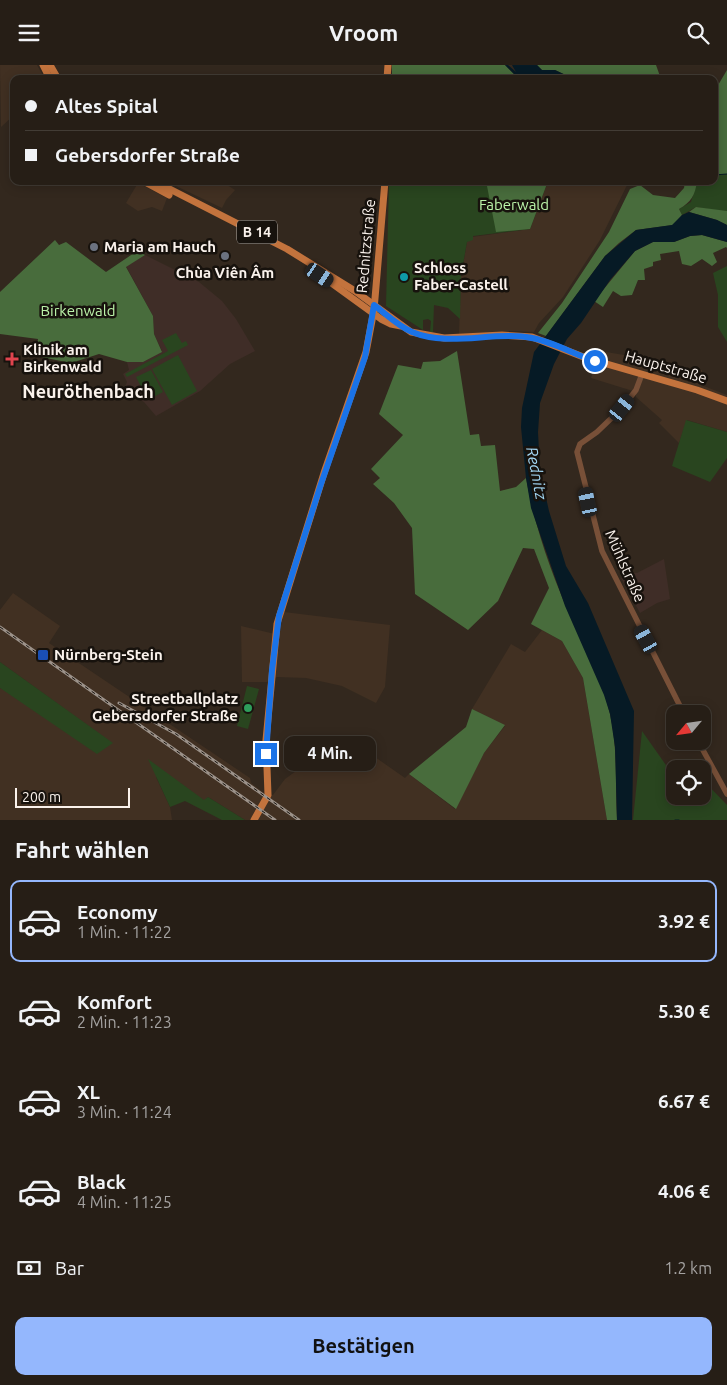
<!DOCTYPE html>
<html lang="de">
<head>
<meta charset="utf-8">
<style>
  :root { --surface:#261e16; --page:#2e271f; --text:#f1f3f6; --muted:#a4a2a1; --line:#423c35; --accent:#94b7fd }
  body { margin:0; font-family:Ubuntu,sans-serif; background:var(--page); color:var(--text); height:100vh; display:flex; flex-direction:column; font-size:19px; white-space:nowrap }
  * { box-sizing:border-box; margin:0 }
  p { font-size:16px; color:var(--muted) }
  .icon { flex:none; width:28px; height:28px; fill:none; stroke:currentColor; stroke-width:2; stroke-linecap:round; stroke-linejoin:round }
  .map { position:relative; height:755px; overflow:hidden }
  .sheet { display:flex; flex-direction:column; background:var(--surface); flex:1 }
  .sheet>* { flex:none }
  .hud { position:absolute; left:10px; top:10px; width:708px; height:110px; border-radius:10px; box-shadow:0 2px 12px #0003,0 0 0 1px var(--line); display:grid; align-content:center; height:110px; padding:0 15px; background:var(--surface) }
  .needle { width:32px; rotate:241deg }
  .buttons { position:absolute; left:666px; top:640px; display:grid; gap:10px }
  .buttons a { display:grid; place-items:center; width:45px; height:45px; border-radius:10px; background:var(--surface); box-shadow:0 2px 12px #0003,0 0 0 1px var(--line); font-size:25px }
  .scale { position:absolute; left:15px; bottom:12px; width:115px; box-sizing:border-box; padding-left:5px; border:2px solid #faf2ec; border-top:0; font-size:14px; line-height:18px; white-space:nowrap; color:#faf2ec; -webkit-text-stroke:4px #17120d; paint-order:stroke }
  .end { position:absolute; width:22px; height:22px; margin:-11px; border:6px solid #1a73e8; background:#fff; box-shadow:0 0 0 2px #fff }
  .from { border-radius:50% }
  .bubble { position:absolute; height:35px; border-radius:10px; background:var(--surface); box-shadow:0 2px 12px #0003,0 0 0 1px var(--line); font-size:16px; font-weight:700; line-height:35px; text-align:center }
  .car { position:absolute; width:15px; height:30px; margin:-15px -8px; border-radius:6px; box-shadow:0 0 4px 1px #0007; background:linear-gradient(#222 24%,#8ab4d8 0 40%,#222 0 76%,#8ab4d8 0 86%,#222 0) }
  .hud b { display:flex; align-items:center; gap:18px; height:48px; font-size:19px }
  .hud b+b { border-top:1px solid var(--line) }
  .hud i { width:12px; height:12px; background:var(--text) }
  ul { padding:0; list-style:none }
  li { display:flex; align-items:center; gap:15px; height:82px; margin:0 10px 8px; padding:0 5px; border:2px solid transparent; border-radius:10px }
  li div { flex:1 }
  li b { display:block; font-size:19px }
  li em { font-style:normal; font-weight:700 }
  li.active { border-color:var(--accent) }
  li>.icon { width:45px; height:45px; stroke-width:1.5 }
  h2 { padding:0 15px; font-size:22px; line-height:60px }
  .pay { display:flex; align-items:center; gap:12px; height:55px; padding:0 15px; font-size:19px }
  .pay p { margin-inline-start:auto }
  .button { display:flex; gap:10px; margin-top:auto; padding:10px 15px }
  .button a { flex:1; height:58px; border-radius:10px; background:var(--accent); color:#111; font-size:20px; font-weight:700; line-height:58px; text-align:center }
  header { display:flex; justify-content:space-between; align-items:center; height:65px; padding:0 15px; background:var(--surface); font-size:22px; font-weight:700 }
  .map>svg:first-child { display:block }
  .built { fill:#413022 }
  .education { fill:#3f2d27 }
  .green { fill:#29451f }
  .forest { fill:#486c3c }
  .water { fill:#061a25 }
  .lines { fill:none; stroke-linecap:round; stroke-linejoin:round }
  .stream { stroke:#061a25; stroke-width:1 }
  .minor { stroke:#785038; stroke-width:5.5 }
  .major { stroke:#c3733d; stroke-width:7 }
  .rail-casing { stroke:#9c928a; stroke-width:3 }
  .rail { stroke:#17120d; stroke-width:1; stroke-dasharray:4; stroke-linecap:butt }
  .route { stroke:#1a73e8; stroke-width:6 }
  .worship-dot { fill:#6b7280; stroke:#17120d; stroke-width:2 }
  .culture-dot { fill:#0f9aa8; stroke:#17120d; stroke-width:2 }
  .health-dot { fill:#e0444e; stroke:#17120d; stroke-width:2 }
  .transit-dot { fill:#1a4fb4; stroke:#17120d; stroke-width:2 }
  .leisure-dot { fill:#2e9e5b; stroke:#17120d; stroke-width:2 }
  .labels { text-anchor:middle; stroke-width:5; stroke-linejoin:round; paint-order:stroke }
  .shield { fill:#17120d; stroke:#b6afa9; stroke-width:1 }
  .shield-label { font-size:14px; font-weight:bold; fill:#faf2ec }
  .park-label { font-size:15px; fill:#bcf4aa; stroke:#17120d }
  .street-label { font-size:15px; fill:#faf2ec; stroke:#17120d }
  .poi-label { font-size:15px; font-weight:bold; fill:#faf2ec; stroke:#17120d; text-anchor:start }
  .water-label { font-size:16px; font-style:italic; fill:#a3d7f5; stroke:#17120d }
  .quarter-label { font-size:18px; font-weight:bold; fill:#faf2ec; stroke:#17120d }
</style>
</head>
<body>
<header><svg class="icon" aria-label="menu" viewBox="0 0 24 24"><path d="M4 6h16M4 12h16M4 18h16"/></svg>Vroom<svg class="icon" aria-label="search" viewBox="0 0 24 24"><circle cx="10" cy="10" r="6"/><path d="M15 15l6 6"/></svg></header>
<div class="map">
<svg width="727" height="755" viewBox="0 0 727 755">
  <rect width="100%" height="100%" fill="#33281e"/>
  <g class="built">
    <path d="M 0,0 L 37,0 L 45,14 L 14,14 L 14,50 L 1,62 Z"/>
    <path d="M 184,116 L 221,116 L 235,125 L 226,135 L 222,143 L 176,121 Z"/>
    <path d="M 548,116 L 629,116 L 600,175 L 563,232 L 539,258 L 534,267 L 505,266 L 459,269 L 461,211 L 467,177 L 472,172 L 530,164 Z"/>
    <path d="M 138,118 L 167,133 L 162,146 L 152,142 L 138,146 L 126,138 Z"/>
    <path d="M 600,286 L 654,295 L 671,301 L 702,305 L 701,320 L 727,330 L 727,367 L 687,355 L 679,378 L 659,358 L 662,355 L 636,332 L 636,327 L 591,313 Z"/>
    <path d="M 13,528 L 60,561 L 49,578 L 250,713 L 251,718 L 264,728 L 273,730 L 285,714 L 331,681 L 346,690 L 355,678 L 405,713 L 409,709 L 455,744 L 484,688 L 505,661 L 472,644 L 511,579 L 525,587 L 542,565 L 562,576 L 583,613 L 607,755 L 245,755 L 208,732 L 204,736 L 180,718 L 156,712 L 170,742 L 172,755 L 0,755 L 0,623 L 112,678 L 0,597 L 0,545 Z"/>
    <path d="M 284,547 L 390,560 L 385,622 L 376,638 L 342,621 L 306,613 L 277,612 L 267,617 L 242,617 L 241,561 L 279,570 Z"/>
  </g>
  <g class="education">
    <path d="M 145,190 L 199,217 L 222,236 L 236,254 L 255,286 L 230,299 L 200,326 L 156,351 L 144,337 L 124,325 L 127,317 L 123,309 L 129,305 L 127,297 L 143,297 L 162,286 L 154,269 L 153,251 L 126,201 Z"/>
    <path d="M 664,494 L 670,534 L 657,538 L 640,548 L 621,513 L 628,508 L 637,508 Z"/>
  </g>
  <g class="green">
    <path d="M 727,109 L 727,147 L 696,142 L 682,150 L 679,144 L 691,137 L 697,116 L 714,116 L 714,110 Z"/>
    <path d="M 389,116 L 548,116 L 530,164 L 473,171 L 473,175 L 467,177 L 461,211 L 460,254 L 448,243 L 434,240 L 433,267 L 430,267 L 431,256 L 428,254 L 423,255 L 423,265 L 386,241 Z"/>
    <path d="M 727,201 L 727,277 L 718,262 L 718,230 L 713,208 Z"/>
    <path d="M 176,268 L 182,278 L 186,276 L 188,280 L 127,312 L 125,309 L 168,286 L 162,275 Z"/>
    <path d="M 178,290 L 197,326 L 172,340 L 152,304 Z"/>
    <path d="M 151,305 L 163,327 L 148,335 L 136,312 Z"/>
    <path d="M 686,355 L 727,367 L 727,393 L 710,417 L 672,401 Z"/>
    <path d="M 0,597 L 113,678 L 97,689 L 0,623 Z"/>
    <path d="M 247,621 L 259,624 L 248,664 L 237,661 Z"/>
    <path d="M 642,666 L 675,713 L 675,731 L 702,731 L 703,715 L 727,740 L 727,755 L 633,755 Z"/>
    <path d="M 148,694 L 204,735 L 208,732 L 245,755 L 222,755 L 185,736 L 170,742 Z"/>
  </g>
  <g class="forest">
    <path d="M 392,0 L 505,0 L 519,14 L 392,14 Z"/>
    <path d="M 537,0 L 656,0 L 661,14 L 574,14 L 555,5 L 542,5 Z"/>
    <path d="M 727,5 L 727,109 L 714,110 L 714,27 Z"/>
    <path d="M 482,116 L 548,116 L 530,164 L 496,167 L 487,121 Z"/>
    <path d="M 685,116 L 697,116 C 695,131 691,137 679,144 L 682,150 L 673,160 L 636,165 L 619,178 L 605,191 L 546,271 L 538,268 L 562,238 L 609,167 L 630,124 L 640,120 L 653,130 L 675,133 L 684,123 Z"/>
    <path d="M 696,142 L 727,146 L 727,160 L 717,155 L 689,147 Z"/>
    <path d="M 702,170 L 727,177 L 727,183 L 726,182 L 713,188 L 717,197 L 712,201 L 702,194 L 691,201 L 682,199 L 679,186 L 660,189 L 661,195 L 653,197 L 653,201 L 644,204 L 645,215 L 638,215 L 632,230 L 621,231 L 613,226 L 603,242 L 594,236 L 635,186 L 653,177 L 674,177 L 690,171 Z"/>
    <path d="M 55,175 L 59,180 L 66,177 L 106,207 L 137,186 L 145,190 L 126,202 L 153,251 L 154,269 L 162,287 L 143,297 L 127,297 L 99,289 L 71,298 L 36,291 L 38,274 L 0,269 L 0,227 Z"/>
    <path d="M 457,286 L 470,370 L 479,369 L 481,381 L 495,380 L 500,426 L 516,422 L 526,413 C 535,463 552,511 573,557 C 586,587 603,617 610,649 C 618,683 615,720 617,755 L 607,755 L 583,613 L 562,576 L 531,559 L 549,523 L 534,484 L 523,483 L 498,536 L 468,565 L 415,529 L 412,463 L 394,438 L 373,419 L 380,413 L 371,404 L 403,370 L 379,349 L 398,300 L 421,304 L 423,297 L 440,296 Z"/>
    <path d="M 472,644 L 505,660 L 484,688 L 456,744 L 409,709 L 466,662 Z"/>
  </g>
  <g class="water">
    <path d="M 505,0 L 508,0 L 516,7 L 512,0 L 537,0 L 542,5 L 555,5 L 574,14 L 519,14 Z"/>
    <path d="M 689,147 L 717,155 L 727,160 L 727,177 L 702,170 L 690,171 L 674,177 L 653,177 L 635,186 L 610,215 L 581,258 L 567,274 L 554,299 L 540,338 L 538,367 L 540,406 L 549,446 L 566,501 L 588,538 L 634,646 L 632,755 L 617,755 L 615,682 L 610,649 L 604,630 L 565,541 L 531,443 L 526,413 L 521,362 L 522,343 L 534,287 L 605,191 L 636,165 L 672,160 L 682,150 Z"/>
  </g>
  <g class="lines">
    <g class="stream">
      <path d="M 714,110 L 727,109"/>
      <path d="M 675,755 L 679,755"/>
    </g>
    <g class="minor">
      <path d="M 642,309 L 636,325 L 622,343 L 597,367 L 580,379 L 577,387 L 602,486 L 684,649"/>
      <path d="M 698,676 L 727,729"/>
    </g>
    <g class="major">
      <path d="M 43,0 L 50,14"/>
      <path d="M 50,0 L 58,14"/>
      <path d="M 387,14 L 388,0"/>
      <path d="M 143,116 L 169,130"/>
      <path d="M 154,116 L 287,184 L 355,226 L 411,267 L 444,273 L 502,270 L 532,272 L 586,293 L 697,325 L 727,336"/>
      <path d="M 312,204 L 381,254 L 391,259 L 401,261"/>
      <path d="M 254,755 L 268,730 L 266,675 L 277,559 L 324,408 L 366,287 L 374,245 L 385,116"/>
    </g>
    <defs>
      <g id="rail">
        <path d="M 0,562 L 275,755"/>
        <path d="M 119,638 L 176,669 L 299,755"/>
      </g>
    </defs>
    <use href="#rail" class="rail-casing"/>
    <use href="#rail" class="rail"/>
  </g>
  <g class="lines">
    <path class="route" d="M 266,689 L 272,605 L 279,551 L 321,419 L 365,292 L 374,240 C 386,249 398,261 412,267 C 448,282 489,267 526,272 C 550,275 573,289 595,296"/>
  </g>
  <g class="worship-dot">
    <circle cx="94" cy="182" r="5"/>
    <circle cx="225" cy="191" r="5"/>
  </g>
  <circle class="culture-dot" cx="404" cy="212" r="5"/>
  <path class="health-dot" d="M9.5 286.5h5v5h5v5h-5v5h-5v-5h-5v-5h5z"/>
  <rect class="transit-dot" x="37" y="584" width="12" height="12" rx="2.5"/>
  <circle class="leisure-dot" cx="248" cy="643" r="5"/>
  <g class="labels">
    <rect class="shield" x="237" y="155.5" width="40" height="23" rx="4"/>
    <g class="shield-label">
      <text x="257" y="172">B 14</text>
    </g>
    <g class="park-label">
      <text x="514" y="145">Faberwald</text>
      <text x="78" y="251">Birkenwald</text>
    </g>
    <g class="street-label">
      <text transform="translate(366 181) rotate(-85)" y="5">Rednitzstraße</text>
      <text transform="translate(666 302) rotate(16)" y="5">Hauptstraße</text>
      <text transform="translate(625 501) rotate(66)" y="5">Mühlstraße</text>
    </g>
    <g class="poi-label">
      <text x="104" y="187">Maria am Hauch</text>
      <text x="414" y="208">Schloss<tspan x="414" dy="17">Faber-Castell</tspan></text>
      <text x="225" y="213" text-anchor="middle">Chùa Viên Âm</text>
      <text x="23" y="290">Klinik am<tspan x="23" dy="17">Birkenwald</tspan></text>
      <text x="54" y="595">Nürnberg-Stein</text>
      <text x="238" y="639" text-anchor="end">Streetballplatz<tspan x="238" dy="17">Gebersdorfer Straße</tspan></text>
    </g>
    <g class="water-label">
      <text transform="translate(537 408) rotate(79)" y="6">Rednitz</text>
    </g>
    <g class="quarter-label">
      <text x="88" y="333">Neuröthenbach</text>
    </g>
  </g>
</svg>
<div class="buttons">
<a><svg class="needle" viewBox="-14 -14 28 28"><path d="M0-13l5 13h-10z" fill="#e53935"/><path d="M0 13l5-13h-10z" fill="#a4a2a1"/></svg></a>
<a><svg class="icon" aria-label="locate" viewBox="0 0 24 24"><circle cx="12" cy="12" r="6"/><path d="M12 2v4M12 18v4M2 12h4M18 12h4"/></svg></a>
</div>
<div class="scale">200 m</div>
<i class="end from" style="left:595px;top:296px"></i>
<i class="end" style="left:266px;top:689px"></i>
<div class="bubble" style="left:284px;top:671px;width:92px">4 Min.</div>
<i class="car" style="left:320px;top:210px;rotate:124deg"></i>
<i class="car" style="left:622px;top:343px;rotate:39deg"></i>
<i class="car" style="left:588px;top:437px;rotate:348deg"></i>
<i class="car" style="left:646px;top:574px;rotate:331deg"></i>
<div class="hud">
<b><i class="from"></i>Altes Spital</b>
<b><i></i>Gebersdorfer Straße</b>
</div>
</div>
<section class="sheet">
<h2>Fahrt wählen</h2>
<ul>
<li class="active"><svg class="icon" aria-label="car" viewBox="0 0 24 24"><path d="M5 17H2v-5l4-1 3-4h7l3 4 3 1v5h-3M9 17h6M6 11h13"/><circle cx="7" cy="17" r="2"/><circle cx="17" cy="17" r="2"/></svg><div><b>Economy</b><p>1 Min. · 11:22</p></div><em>3.92 €</em></li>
<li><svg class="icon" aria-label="car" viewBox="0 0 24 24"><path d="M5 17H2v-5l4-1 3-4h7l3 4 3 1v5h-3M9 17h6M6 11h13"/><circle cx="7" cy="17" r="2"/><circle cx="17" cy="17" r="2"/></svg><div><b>Komfort</b><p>2 Min. · 11:23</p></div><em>5.30 €</em></li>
<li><svg class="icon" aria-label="car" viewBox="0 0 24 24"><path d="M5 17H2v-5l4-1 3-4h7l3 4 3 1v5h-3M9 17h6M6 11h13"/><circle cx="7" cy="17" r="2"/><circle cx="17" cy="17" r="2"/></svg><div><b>XL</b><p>3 Min. · 11:24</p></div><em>6.67 €</em></li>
<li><svg class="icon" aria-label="car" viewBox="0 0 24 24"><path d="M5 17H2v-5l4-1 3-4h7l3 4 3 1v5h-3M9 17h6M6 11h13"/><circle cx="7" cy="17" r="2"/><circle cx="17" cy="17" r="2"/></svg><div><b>Black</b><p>4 Min. · 11:25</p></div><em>4.06 €</em></li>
</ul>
<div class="pay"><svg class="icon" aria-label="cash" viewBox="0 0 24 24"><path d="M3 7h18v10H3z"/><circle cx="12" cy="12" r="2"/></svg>Bar<p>1.2 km</p></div>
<div class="button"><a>Bestätigen</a></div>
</section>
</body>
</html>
